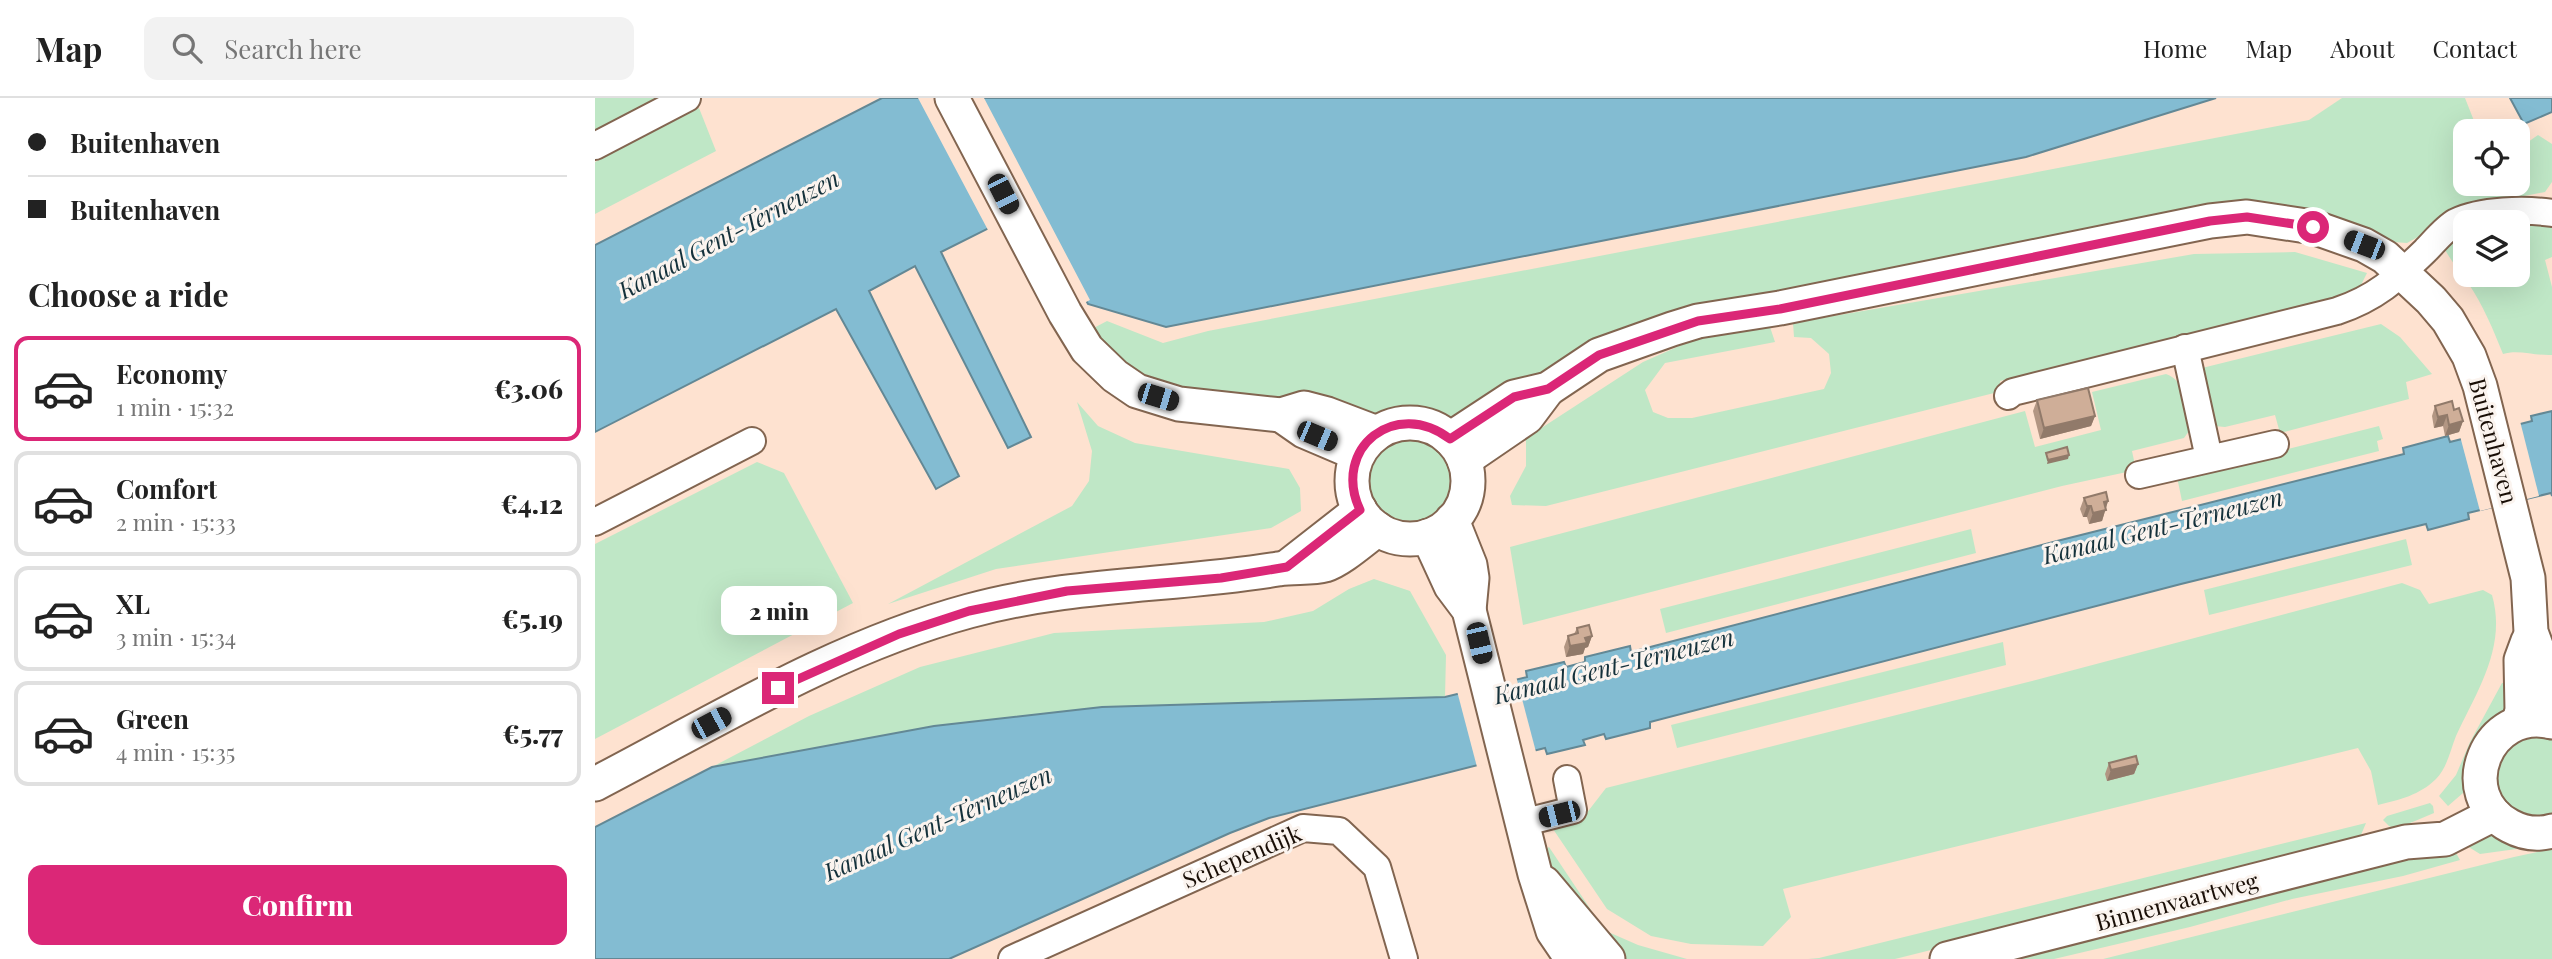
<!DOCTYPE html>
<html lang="en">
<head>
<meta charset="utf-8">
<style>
  :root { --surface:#fff; --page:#f2f2f2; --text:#222; --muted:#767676; --line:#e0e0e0; --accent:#db2777 }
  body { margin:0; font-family:"Playfair Display",serif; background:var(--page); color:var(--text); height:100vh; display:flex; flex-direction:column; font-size:26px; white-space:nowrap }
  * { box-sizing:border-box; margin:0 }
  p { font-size:23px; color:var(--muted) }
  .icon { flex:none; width:38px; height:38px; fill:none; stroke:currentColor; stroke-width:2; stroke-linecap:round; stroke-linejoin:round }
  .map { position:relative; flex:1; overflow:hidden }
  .sheet { display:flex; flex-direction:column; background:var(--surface); width:595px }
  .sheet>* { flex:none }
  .banner { display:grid; align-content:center; height:154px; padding:0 28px; background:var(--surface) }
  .fabs { position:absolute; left:1858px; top:21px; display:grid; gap:14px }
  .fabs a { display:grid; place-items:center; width:77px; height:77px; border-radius:14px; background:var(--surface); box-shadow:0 7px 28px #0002; font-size:35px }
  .end { position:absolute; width:32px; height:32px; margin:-16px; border:9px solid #db2777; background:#fff; box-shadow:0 0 0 4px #fff }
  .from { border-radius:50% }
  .bubble { position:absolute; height:49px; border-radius:14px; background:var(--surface); box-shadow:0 7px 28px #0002; font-size:23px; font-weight:800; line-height:49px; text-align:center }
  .car { position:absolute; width:21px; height:42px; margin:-21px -10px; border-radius:9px; box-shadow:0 0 5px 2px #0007; background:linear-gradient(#222 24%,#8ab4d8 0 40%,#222 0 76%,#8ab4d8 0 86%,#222 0) }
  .banner b { display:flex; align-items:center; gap:24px; height:66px; font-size:26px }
  .banner b+b { border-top:2px solid var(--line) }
  .banner i { width:18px; height:18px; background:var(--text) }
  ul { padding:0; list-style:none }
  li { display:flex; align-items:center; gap:21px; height:105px; margin:0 14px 10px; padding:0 14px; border:4px solid var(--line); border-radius:14px }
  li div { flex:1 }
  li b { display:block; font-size:26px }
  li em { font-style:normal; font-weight:800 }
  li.active { border-color:var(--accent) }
  li>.icon { width:63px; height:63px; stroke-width:1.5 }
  h2 { padding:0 28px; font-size:32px; line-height:84px }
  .primary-button { display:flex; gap:14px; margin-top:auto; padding:14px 28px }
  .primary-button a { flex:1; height:80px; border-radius:14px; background:var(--accent); color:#fff; font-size:28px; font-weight:800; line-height:80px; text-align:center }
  header { display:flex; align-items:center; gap:42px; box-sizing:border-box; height:98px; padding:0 35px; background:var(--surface); border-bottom:2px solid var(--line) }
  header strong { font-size:33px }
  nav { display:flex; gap:38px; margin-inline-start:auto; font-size:24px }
  .search { width:490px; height:63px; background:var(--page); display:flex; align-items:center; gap:18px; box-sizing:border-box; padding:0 24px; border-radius:14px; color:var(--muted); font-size:26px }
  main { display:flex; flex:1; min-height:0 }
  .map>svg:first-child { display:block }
  .green { fill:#bfe7c6 }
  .water { fill:#83bcd2; stroke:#638895; stroke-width:2 }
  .pier { fill:#fee2d0 }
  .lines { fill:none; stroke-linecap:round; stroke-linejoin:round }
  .minor-casing { stroke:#826550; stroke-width:30 }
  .major-casing { stroke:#826550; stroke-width:37 }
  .minor { stroke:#fff; stroke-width:26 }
  .major { stroke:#fff; stroke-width:33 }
  .wall { fill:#b29683 }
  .shaded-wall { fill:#917a6a }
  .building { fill:#cfae98; stroke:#917a6a; stroke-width:2 }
  .route { stroke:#db2777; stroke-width:9 }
  .labels { text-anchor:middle; stroke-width:6; stroke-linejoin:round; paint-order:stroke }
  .street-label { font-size:23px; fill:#190e06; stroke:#fbf4ef }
  .water-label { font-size:24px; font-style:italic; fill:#14313b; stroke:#fbf4ef }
</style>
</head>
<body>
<header>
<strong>Map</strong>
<div class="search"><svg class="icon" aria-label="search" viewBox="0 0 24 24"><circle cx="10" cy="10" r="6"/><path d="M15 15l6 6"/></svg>Search here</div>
<nav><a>Home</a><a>Map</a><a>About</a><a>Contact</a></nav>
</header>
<main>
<section class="sheet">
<div class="banner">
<b><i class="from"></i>Buitenhaven</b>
<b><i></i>Buitenhaven</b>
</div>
<h2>Choose a ride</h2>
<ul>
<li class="active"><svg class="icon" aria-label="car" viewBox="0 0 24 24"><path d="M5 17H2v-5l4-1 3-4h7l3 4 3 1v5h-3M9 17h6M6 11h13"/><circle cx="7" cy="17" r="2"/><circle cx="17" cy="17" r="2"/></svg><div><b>Economy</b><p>1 min · 15:32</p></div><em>€3.06</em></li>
<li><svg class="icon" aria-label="car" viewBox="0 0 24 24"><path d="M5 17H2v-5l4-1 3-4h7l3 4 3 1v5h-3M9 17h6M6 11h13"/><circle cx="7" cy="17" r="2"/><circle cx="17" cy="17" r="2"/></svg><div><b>Comfort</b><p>2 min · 15:33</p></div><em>€4.12</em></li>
<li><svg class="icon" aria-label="car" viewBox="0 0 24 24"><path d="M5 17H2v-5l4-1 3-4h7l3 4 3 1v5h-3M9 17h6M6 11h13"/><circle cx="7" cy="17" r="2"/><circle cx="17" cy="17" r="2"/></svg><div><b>XL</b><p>3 min · 15:34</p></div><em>€5.19</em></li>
<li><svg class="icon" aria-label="car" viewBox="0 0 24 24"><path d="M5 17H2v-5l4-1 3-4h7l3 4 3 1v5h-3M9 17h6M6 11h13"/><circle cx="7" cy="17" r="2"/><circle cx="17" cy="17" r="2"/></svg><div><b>Green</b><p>4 min · 15:35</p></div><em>€5.77</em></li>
</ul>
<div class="primary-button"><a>Confirm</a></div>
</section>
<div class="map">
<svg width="1957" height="861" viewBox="0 0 1957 861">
  <rect width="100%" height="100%" fill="#fee2d0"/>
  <g class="green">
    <path d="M 0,0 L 70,0 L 0,36 Z"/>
    <path d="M 1747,0 L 1870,0 L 1883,33 L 1871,33 L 1871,86 L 1923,86 L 1923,51 L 1943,37 L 1957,46 L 1957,84 L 1950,94 L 1853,113 L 1839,130 L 1812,145 L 1798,144 L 1717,114 L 1044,226 L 873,319 L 849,321 L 764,318 L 588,295 L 538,277 L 493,233 L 512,223 L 568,245 L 613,233 L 1714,22 Z"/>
    <path d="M 104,10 L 121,53 L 0,116 L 0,64 Z"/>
    <path d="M 1923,124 L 1957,125 L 1957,159 L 1950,162 L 1957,189 L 1957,257 C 1941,258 1923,251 1908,256 C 1898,231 1888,207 1873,185 C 1865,172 1854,162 1848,147 L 1871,133 L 1871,177 L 1923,177 Z"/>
    <path d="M 1700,154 L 1772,175 L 1763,193 L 1405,283 L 1407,293 L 951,408 L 917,407 L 915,398 L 931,368 L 931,340 L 1048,264 L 1098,242 L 1175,229 L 1180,244 L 1070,265 L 1050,292 L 1058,314 L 1073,320 L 1097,320 L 1229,291 L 1236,275 L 1234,256 L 1216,240 L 1199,239 L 1198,225 L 1599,156 Z"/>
    <path d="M 1786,226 L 1805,239 L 1837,276 L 1811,284 L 1814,301 L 1685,335 L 1680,317 L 1630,329 L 1619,328 L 1603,271 Z"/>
    <path d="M 1571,276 C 1591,282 1594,314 1594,333 L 1589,340 L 1537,353 L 1541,372 L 1467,388 L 928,527 L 915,449 L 1430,313 L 1440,349 L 1506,332 L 1497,294 Z"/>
    <path d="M 482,304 L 503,328 L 540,345 L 694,371 L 705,390 L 706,413 L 676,430 L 401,471 L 293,506 L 477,408 L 494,383 L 497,353 Z"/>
    <path d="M 1784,328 L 1788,341 L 1782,343 L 1784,353 L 1587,403 L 1582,379 Z"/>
    <circle cx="815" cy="383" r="40"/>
    <path d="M 162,364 L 189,375 L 258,505 L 0,641 L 0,446 Z"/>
    <path d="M 1376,431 L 1381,455 L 1071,535 L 1065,511 Z"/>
    <path d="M 1811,441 L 1817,467 L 1614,517 L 1609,492 Z"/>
    <path d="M 779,481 L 815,493 L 851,557 L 850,599 L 507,609 L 339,628 L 117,669 L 214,618 L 325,569 L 459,535 L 669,524 L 718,513 L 754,491 Z"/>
    <path d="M 1807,485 L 1825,492 L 1834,506 L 1888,492 L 1897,497 C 1912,549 1882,593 1861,638 C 1855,653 1852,670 1841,681 C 1825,697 1804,702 1783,707 L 1776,673 L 1763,650 L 1188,791 L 1196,819 L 1168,848 L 1096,846 L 1056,838 L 1012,811 L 958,731 L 984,725 L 1011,690 L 1433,584 Z"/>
    <path d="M 1408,544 L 1411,567 L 1082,650 L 1076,627 Z"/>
    <path d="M 1920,584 L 1919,601 L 1874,676 L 1868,695 L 1853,708 L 1844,698 L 1861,677 L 1875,644 L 1907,585 Z"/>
    <path d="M 1941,638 L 1957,641 L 1957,718 L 1954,719 C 1946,719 1933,721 1926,718 C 1900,705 1891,668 1915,648 C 1922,641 1931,639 1941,638 Z"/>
    <path d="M 1835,705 L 1838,708 L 1839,715 L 1801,731 L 1794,728 L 1788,722 L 1792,718 Z"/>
    <path d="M 1771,725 L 1763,744 L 1752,748 L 1300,861 L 1213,861 L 1224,860 Z"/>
    <path d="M 1897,732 L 1957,746 L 1885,756 L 1872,748 Z"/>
    <path d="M 1856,746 L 1865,762 L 1808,778 L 1697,801 L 1595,829 L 1459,861 L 1396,861 Z"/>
    <path d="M 954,749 L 1004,824 L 994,830 L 962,784 L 947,754 Z"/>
    <path d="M 1957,751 L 1957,861 L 1508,861 L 1919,759 Z"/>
    <path d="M 1011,833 L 1043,847 L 1092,861 L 1028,861 Z"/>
  </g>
  <g class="water">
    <path d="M 287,0 L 1621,0 L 1431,59 L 571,229 L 493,206 L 442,106 L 346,154 L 436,339 L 413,350 L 320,168 L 274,193 L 364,378 L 341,391 L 241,211 L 0,334 L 0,147 Z"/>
    <path d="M 1915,0 L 1957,0 L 1957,14 L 1929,26 Z"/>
    <path d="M 1957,313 L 1957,398 L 1956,395 L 1873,415 L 1874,421 L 1833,432 L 1831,426 L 1586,486 L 1055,624 L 1055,630 L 1011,641 L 1009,636 L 988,642 L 990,647 L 952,656 L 950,650 L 674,720 L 635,735 L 354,861 L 0,861 L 0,729 L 117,669 L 339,628 L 507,609 L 850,599 L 932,579 L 931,573 L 969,564 L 971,569 L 990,564 L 990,559 L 1035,548 L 1036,554 L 1462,443 L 1809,356 L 1808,350 L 1853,338 L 1855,344 L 1937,323 L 1936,318 Z"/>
  </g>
  <g class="pier">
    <path d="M 323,0 L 389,0 L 495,202 L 489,205 L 441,111 L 394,134 Z"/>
    <path d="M 1925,323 L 1944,398 L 1885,413 L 1865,338 Z"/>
    <path d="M 921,578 L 941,654 L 882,669 L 862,593 Z"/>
  </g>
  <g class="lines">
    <defs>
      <g id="minor">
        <path d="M 0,48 L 92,0"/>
        <path d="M 1590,250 L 1614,360"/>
        <path d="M 1413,298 L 1418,294 L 1742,213 C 1781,200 1800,182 1830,153 C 1839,144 1850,130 1861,124 C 1886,112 1930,111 1957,115"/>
        <path d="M 1544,377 L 1680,346"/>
        <path d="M 0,424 L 157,343"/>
        <path d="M 927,725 L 978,712 L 972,681"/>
        <path d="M 417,861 L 708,730 L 744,733 L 782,769 L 809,861"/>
      </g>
      <g id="major">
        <path d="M 357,0 L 470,215 L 492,251 L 520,278 L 542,293 L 584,306 L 686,317 L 709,310 L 732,316 L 782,335"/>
        <path d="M 686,317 L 709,333 L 763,356"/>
        <circle cx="815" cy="383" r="58"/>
        <path d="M 855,341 L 919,299 L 953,291 L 1004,257 L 1077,231 L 1103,223 L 1185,210 L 1615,123 L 1652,119 L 1718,129 L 1769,147 L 1790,159 L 1836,202 L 1853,222 L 1874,258 L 1885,288 L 1933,480 L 1936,534 L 1947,564 L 1954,623"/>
        <path d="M 869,362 L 932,319 L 953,291"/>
        <path d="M 857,422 L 875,467 L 877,480 L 874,512"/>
        <path d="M 833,438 L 856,488 L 874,512 L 940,776 L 958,833 L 977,861"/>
        <path d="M 692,469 L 765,412"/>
        <path d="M 1924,624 L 1927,612 L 1926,562 L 1933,543"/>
        <path d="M 1957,624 C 1892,608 1856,697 1915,728 C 1928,735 1943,737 1957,733"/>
        <path d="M 0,686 C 121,623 241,549 374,513 C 475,485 580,488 683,471 C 698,468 716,471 730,467 C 746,462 769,441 783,431"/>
        <path d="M 949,785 L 1013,861"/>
        <path d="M 1352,861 L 1811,744 L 1850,741 L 1899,716"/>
      </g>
    </defs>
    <use href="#minor" class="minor-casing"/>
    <use href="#major" class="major-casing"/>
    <use href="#minor" class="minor"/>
    <use href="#major" class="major"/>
  </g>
  <g class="wall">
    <path d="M 1442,302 L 1500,318 L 1496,328 L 1445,341 L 1438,313 Z"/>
    <path d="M 1840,308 L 1859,312 L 1868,323 L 1864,334 L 1850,338 L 1848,328 L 1839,330 L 1837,318 Z"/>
    <path d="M 1489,400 L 1513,403 L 1507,423 L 1494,426 L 1492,419 L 1488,419 L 1485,411 Z"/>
    <path d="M 982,530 L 997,538 L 993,549 L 990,550 L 988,556 L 971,559 L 969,549 L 973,538 L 979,536 Z"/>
    <path d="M 1514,665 L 1543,666 L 1539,676 L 1512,683 L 1510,676 Z"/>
  </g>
  <g class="shaded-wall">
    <path d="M 1852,317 L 1848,328 L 1839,330 L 1843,319 Z"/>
    <path d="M 1500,318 L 1496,328 L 1445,341 L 1449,330 Z"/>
    <path d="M 1868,323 L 1864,334 L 1850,338 L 1854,327 Z"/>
    <path d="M 1474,357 L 1473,361 L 1452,366 L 1453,362 Z"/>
    <path d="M 1513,403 L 1507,423 L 1494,426 L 1498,415 L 1509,404 Z"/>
    <path d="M 1492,408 L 1496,408 L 1492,419 L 1488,419 Z"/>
    <path d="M 997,538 L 993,549 L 990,550 L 988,556 L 971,559 L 975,548 L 990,540 Z"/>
    <path d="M 1543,666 L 1539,676 L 1512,683 L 1516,672 Z"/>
  </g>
  <g class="building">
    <path d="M 1493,290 L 1500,318 L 1449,330 L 1442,302 Z"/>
    <path d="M 1857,303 L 1859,312 L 1864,310 L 1868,323 L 1854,327 L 1852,317 L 1843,319 L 1840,308 Z"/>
    <path d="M 1472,349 L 1474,357 L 1453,362 L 1451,355 Z"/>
    <path d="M 1511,394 L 1513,403 L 1509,404 L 1511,412 L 1498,415 L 1496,408 L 1492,408 L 1489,400 Z"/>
    <path d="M 994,527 L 997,538 L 990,540 L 992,545 L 975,548 L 973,538 L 983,535 L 982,530 Z"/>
    <path d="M 1541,658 L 1543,666 L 1516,672 L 1514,665 Z"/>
  </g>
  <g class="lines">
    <path class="route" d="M 183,590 L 304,536 L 374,513 L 472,493 L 626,480 L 692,469 L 765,412 C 736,350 801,299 855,341 L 919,299 L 953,291 L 1004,257 L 1103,223 L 1185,211 L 1615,123 L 1652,119 L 1718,129"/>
  </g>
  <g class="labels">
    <g class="street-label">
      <text transform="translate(1898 343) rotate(75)" y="8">Buitenhaven</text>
      <text transform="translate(647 759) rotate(-23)" y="8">Schependijk</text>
      <text transform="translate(1582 804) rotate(-15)" y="8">Binnenvaartweg</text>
    </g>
    <g class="water-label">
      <text transform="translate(134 137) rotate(-28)" y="8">Kanaal Gent-Terneuzen</text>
      <text transform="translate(1568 429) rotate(-14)" y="8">Kanaal Gent-Terneuzen</text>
      <text transform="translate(1019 569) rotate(-14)" y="8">Kanaal Gent-Terneuzen</text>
      <text transform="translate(343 726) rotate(-24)" y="8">Kanaal Gent-Terneuzen</text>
    </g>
  </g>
</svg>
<div class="fabs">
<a><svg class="icon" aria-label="locate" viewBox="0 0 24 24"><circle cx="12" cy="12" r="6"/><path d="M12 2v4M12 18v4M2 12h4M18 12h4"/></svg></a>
<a><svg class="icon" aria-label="layers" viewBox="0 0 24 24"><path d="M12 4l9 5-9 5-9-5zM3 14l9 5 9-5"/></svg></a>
</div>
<i class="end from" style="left:1718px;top:129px"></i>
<i class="end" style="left:183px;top:590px"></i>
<div class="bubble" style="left:126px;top:488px;width:116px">2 min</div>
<i class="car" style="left:408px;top:96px;rotate:153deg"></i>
<i class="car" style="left:1769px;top:147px;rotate:291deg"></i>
<i class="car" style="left:563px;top:299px;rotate:107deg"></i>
<i class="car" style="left:722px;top:338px;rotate:113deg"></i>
<i class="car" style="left:884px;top:545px;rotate:167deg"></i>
<i class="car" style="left:116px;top:625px;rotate:62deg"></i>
<i class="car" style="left:964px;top:716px;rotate:256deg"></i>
</div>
</main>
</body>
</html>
